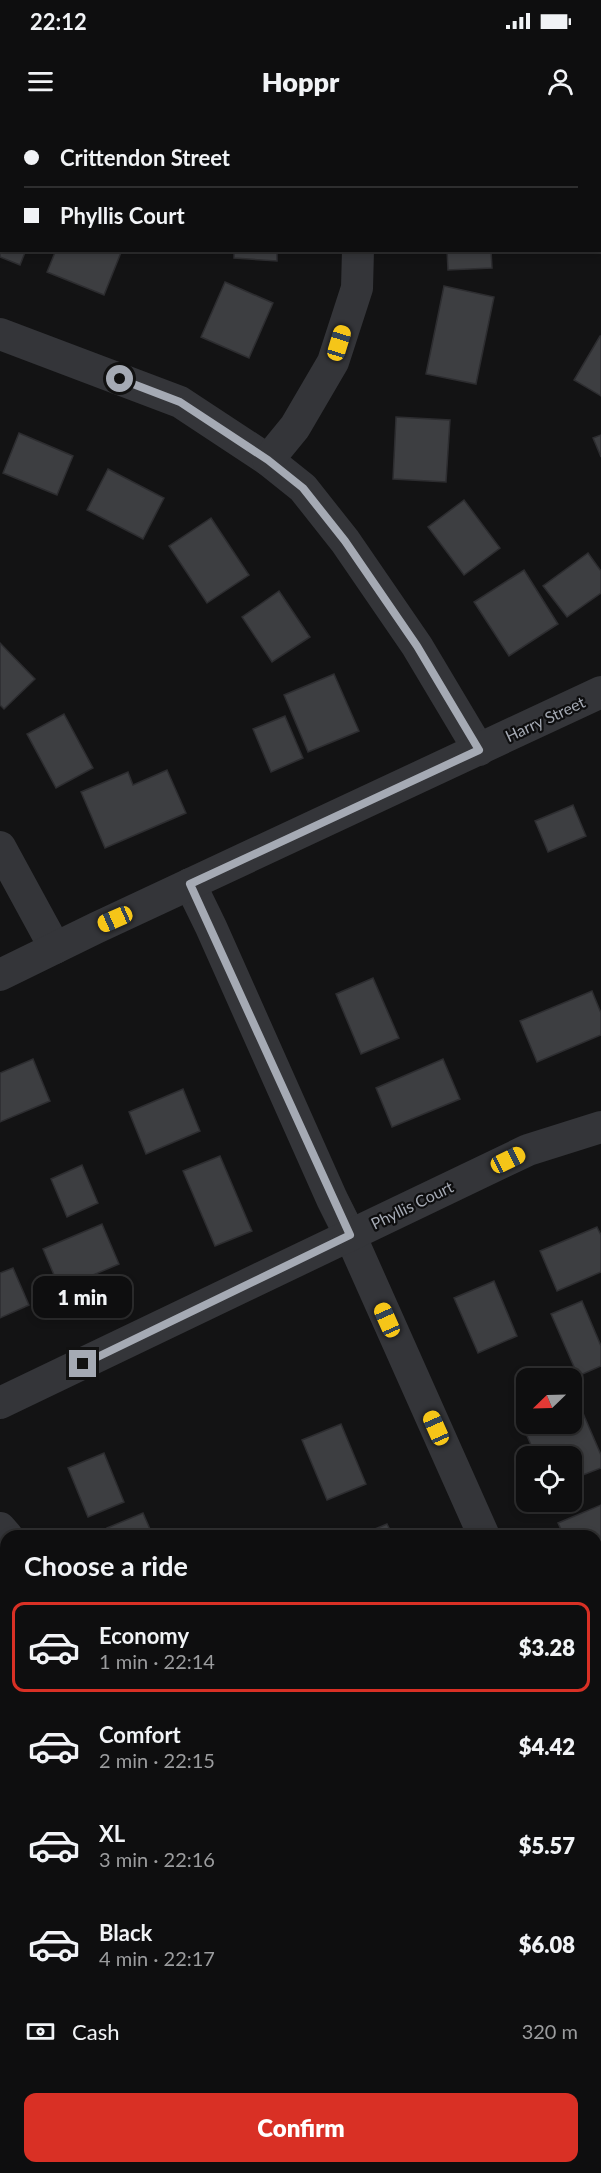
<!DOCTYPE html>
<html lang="en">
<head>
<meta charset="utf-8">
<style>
  :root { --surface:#0e0e0f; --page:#1c1c1d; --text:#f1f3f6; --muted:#9b9c9e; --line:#2e2e2f; --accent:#d93025 }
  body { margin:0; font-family:Lato,sans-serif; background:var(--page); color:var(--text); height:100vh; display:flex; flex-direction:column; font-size:22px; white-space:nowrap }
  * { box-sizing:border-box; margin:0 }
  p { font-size:20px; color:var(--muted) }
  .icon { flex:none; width:33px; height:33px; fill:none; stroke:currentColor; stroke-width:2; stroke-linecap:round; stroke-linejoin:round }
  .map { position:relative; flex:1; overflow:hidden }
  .drawer { position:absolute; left:0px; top:1410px; width:602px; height:644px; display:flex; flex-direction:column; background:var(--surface); border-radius:18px 18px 0 0; box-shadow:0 3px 9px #0003,0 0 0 2px var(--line) }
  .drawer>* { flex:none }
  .top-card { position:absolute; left:0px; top:0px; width:602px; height:132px; box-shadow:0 3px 9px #0003,0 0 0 2px var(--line); display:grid; align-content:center; height:132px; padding:0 24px; background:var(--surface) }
  .needle { width:39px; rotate:247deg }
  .fabs { position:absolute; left:516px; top:1248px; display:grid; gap:12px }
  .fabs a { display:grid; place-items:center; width:66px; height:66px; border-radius:12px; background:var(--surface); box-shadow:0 3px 9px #0003,0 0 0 2px var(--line); font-size:30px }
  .end { position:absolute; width:27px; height:27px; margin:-14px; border:8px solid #a5aab4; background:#111; box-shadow:0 0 0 3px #111 }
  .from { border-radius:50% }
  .bubble { position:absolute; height:42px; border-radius:12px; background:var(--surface); box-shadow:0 3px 9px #0003,0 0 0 2px var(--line); font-size:20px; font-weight:800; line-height:42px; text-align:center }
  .car { position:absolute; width:18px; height:36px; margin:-18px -9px; border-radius:8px; box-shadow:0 0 4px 2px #0007; background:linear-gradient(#f5c518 24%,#345 0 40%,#f5c518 0 76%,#345 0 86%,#f5c518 0) }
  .top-card b { display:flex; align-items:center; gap:21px; height:57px; font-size:22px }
  .top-card b+b { border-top:2px solid var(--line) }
  .top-card i { width:15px; height:15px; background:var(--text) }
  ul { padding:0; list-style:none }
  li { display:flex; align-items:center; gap:18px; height:90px; margin:0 12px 9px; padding:0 12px; border:3px solid transparent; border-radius:12px }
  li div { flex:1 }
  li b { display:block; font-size:22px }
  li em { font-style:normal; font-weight:800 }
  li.current { border-color:var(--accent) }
  li>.icon { width:54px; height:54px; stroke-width:1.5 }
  h2 { padding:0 24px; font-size:27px; line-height:72px }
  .pay { display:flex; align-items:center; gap:15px; height:66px; padding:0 24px; font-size:22px }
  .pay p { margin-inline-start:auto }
  .action { display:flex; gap:12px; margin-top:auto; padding:12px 24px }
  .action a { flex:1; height:69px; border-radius:12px; background:var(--accent); color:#fff; font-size:24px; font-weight:800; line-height:69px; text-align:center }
  .status { display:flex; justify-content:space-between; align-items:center; height:42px; padding:0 30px; background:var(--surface); direction:ltr }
  .status svg { height:16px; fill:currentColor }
  header { display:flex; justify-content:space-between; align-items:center; height:78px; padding:0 24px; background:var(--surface); font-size:27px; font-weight:800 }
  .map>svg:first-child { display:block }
  .building { fill:#3d3e41; stroke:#2d2d30; stroke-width:1.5 }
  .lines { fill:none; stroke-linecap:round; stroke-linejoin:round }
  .minor { stroke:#343539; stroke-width:32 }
  .route { stroke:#a5aab4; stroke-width:8 }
  .labels { text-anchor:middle; stroke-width:4.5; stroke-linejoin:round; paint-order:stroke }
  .street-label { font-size:16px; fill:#a5aab4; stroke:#0e0e0f }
</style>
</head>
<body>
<div class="status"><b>22:12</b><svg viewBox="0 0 49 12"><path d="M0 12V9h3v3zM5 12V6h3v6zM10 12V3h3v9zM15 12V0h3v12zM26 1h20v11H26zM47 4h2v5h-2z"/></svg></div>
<header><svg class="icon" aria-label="menu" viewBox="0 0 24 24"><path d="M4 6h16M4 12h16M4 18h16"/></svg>Hoppr<svg class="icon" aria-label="person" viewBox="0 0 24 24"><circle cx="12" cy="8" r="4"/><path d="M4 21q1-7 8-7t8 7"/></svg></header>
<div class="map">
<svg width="601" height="2053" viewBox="0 0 601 2053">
  <rect width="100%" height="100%" fill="#131314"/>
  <g class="building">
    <path d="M 193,0 L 252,0 L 253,2 L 194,2 Z"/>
    <path d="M 432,0 L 504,0 L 504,2 L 433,2 Z"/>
    <path d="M 0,85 L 2,130 L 26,130 L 20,145 L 0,137 Z"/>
    <path d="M 56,130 L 122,130 L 104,175 L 47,152 Z"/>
    <path d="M 234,130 L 277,130 L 277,141 L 234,138 Z"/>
    <path d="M 447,130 L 491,130 L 492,148 L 448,150 Z"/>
    <path d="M 225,162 L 273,183 L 249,238 L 201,217 Z"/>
    <path d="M 444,166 L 494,177 L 476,264 L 426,254 Z"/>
    <path d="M 600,216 L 601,216 L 601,276 L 574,260 Z"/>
    <path d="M 396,297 L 450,300 L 446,362 L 393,359 Z"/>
    <path d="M 19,313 L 73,336 L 57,375 L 3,353 Z"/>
    <path d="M 601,315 L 601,337 L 593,318 Z"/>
    <path d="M 108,349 L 164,378 L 143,419 L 87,390 Z"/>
    <path d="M 464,380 L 500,428 L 464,455 L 428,407 Z"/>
    <path d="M 211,398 L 249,455 L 207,483 L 169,426 Z"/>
    <path d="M 588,433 L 601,451 L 601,473 L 567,497 L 543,466 Z"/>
    <path d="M 524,450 L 558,504 L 509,536 L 474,482 Z"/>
    <path d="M 279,471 L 310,517 L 272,542 L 242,497 Z"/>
    <path d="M 0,523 L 35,559 L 4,589 L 0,585 Z"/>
    <path d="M 334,554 L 359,611 L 308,632 L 284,575 Z"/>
    <path d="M 64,594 L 93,648 L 56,668 L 27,614 Z"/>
    <path d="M 285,596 L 303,638 L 271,652 L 253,609 Z"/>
    <path d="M 167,650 L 186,693 L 105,728 L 81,672 L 128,652 L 133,665 Z"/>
    <path d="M 573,685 L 586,716 L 548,732 L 535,701 Z"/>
    <path d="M 373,858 L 399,918 L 361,934 L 336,874 Z"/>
    <path d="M 592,871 L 601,893 L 601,915 L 537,942 L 520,901 Z"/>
    <path d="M 33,939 L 50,981 L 0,1002 L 0,953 Z"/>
    <path d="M 443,939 L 460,979 L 392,1007 L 376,968 Z"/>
    <path d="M 183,969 L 200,1011 L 146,1034 L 129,992 Z"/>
    <path d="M 220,1036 L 252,1111 L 215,1126 L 183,1051 Z"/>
    <path d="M 82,1045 L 98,1083 L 67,1097 L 51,1059 Z"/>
    <path d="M 102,1104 L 119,1144 L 60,1169 L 43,1129 Z"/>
    <path d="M 597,1107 L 601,1115 L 601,1152 L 557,1171 L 540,1131 Z"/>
    <path d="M 13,1148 L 29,1185 L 0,1198 L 0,1153 Z"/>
    <path d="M 494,1161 L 517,1216 L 478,1233 L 454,1178 Z"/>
    <path d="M 582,1181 L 601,1226 L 601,1246 L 578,1256 L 551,1194 Z"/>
    <path d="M 579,1284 L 601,1335 L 601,1348 L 575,1358 L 572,1349 L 572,1336 L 536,1336 L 523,1307 L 532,1304 L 572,1304 L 572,1287 Z"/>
    <path d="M 341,1304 L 366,1364 L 327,1380 L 302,1320 Z"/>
    <path d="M 104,1333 L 124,1382 L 88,1397 L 68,1348 Z"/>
    <path d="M 601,1385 L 601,1455 L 596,1457 L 596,1416 L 564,1416 L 558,1403 Z"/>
    <path d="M 143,1393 L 153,1416 L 110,1416 L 107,1408 Z"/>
    <path d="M 387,1404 L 393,1416 L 358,1416 Z"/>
    <path d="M 601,1478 L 601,1507 L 596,1494 L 596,1480 Z"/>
    <path d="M 0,1570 L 6,1584 L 6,1597 L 0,1599 Z"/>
    <path d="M 6,1624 L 6,1672 L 0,1658 L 0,1627 Z"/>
    <path d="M 600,1885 L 601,1956 L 596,1958 L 596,1887 Z"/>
    <path d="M 40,2048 L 42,2048 L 44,2053 L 27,2053 Z"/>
    <path d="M 66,2048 L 134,2048 L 137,2053 L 68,2053 Z"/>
    <path d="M 396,2048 L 443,2048 L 445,2053 L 398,2053 Z"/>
  </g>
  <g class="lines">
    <g class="minor">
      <path d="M 348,0 L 349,2"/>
      <path d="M 0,214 L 180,282 L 268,340 L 303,368 L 345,421 L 417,526 L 479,630"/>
      <path d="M 268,340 L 295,307 L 333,242 L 357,168 L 358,130"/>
      <path d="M 0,727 L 55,828"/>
      <path d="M 190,764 L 211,807 L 332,1079 L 350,1115 L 484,1416"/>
      <path d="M 0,855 L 96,808 L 601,572"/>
      <path d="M 0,1283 L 528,1030 L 601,1007"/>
      <path d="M 0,1408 L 7,1416"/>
      <path d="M 596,1666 L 601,1678"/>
      <path d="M 0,1958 L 6,1956"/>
      <path d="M 313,2048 L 315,2053"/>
    </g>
  </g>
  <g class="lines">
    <path class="route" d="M 83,1244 L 350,1115 L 190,764 L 479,630 L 417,526 L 345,421 L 303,368 L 268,340 L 180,282 L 120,259"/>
  </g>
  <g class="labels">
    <g class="street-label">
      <text transform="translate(545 599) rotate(-25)" y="6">Harry Street</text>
      <text transform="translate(412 1085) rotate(-26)" y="6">Phyllis Court</text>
    </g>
  </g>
</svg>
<div class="fabs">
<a><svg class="needle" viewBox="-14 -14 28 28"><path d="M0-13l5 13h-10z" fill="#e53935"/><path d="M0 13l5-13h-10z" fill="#9b9c9e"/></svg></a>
<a><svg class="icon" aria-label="locate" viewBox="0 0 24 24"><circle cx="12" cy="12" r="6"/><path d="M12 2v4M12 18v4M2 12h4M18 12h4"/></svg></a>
</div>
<i class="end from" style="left:120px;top:259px"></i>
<i class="end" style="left:83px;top:1244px"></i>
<div class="bubble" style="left:33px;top:1156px;width:99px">1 min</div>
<i class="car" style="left:339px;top:223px;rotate:17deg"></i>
<i class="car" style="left:115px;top:799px;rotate:246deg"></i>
<i class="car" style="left:508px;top:1040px;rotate:64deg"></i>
<i class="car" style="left:387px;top:1200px;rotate:336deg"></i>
<i class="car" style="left:436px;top:1308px;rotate:336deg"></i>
<div class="top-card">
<b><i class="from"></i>Crittendon Street</b>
<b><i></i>Phyllis Court</b>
</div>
<section class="drawer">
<h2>Choose a ride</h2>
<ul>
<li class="current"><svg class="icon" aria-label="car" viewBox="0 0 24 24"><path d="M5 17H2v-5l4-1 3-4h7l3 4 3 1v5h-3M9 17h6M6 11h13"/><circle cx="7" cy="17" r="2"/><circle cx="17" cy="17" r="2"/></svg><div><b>Economy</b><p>1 min · 22:14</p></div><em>$3.28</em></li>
<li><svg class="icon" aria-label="car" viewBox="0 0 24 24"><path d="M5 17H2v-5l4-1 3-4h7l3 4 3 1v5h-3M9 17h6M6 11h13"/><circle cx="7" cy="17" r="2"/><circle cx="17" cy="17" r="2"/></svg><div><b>Comfort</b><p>2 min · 22:15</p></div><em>$4.42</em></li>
<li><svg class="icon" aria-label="car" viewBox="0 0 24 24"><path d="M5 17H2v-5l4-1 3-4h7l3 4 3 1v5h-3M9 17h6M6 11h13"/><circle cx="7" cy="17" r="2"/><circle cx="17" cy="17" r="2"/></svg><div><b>XL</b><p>3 min · 22:16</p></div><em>$5.57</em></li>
<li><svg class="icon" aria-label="car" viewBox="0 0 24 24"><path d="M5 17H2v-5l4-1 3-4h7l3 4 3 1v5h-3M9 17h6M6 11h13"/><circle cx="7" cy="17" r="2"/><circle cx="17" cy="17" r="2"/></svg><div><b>Black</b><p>4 min · 22:17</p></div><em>$6.08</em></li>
</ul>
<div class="pay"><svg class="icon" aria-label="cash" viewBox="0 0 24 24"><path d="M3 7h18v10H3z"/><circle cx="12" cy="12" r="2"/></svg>Cash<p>320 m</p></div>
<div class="action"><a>Confirm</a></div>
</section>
</div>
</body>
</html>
